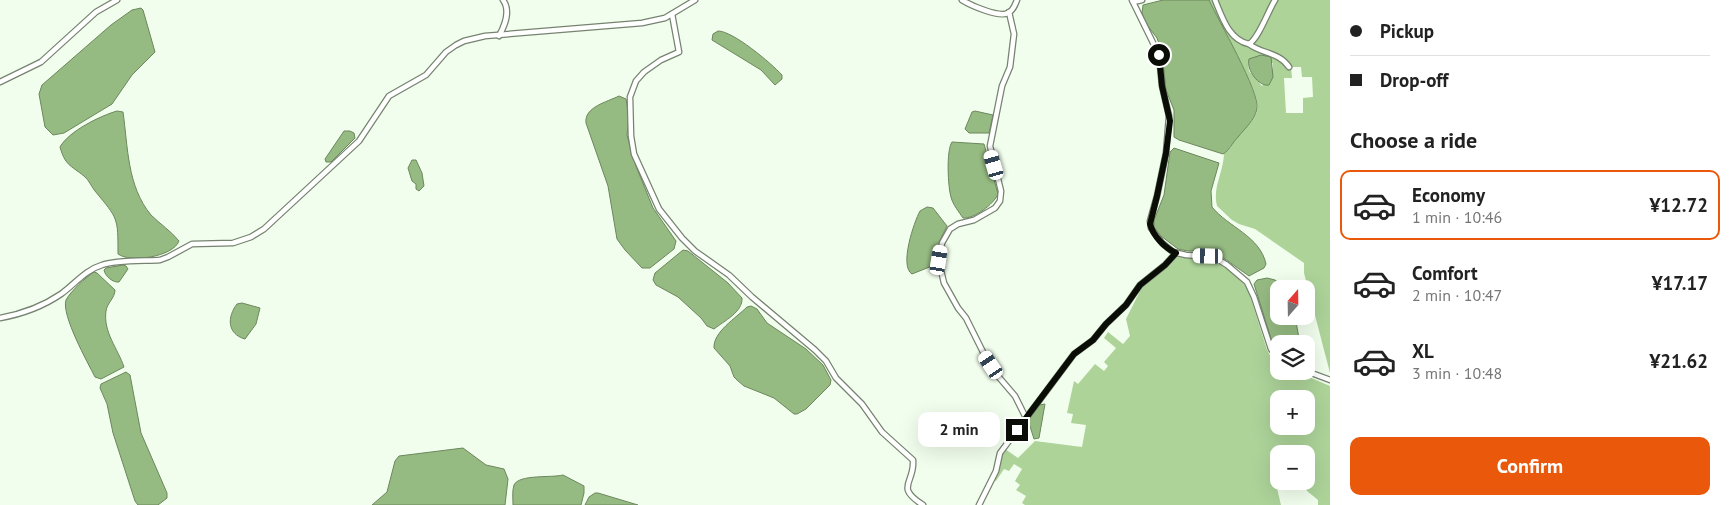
<!DOCTYPE html>
<html lang="en">
<head>
<meta charset="utf-8">
<style>
  :root { --surface:#fff; --page:#f6f6f6; --text:#222; --muted:#767676; --line:#e0e0e0; --accent:#ea580c }
  body { margin:0; font-family:"PT Sans",sans-serif; background:var(--page); color:var(--text); height:100vh; display:flex; flex-direction:column; font-size:19px; white-space:nowrap }
  * { box-sizing:border-box; margin:0 }
  p { font-size:16px; color:var(--muted) }
  .icon { flex:none; width:28px; height:28px; fill:none; stroke:currentColor; stroke-width:2; stroke-linecap:round; stroke-linejoin:round }
  .map { position:relative; flex:1; overflow:hidden }
  .drawer { display:flex; flex-direction:column; background:var(--surface); width:400px }
  .drawer>* { flex:none }
  .hud { display:grid; align-content:center; height:110px; padding:0 20px; background:var(--surface) }
  .needle { width:32px; rotate:20deg }
  .fabs { position:absolute; left:1270px; top:280px; display:grid; gap:10px }
  .fabs a { display:grid; place-items:center; width:45px; height:45px; border-radius:10px; background:var(--surface); box-shadow:0 5px 20px #0002; font-size:25px }
  .end { position:absolute; width:22px; height:22px; margin:-11px; border:6px solid #090d06; background:#fff; box-shadow:0 0 0 2px #fff }
  .from { border-radius:50% }
  .bubble { position:absolute; height:35px; border-radius:10px; background:var(--surface); box-shadow:0 5px 20px #0002; font-size:16px; font-weight:700; line-height:35px; text-align:center }
  .car { position:absolute; width:15px; height:30px; margin:-15px -8px; border-radius:6px; box-shadow:0 0 4px 1px #0007; background:linear-gradient(#fff 24%,#345 0 40%,#fff 0 76%,#345 0 86%,#fff 0) }
  .hud b { display:flex; align-items:center; gap:18px; height:48px; font-size:19px }
  .hud b+b { border-top:1px solid var(--line) }
  .hud i { width:12px; height:12px; background:var(--text) }
  ul { padding:0; list-style:none }
  li { display:flex; align-items:center; gap:15px; height:70px; margin:0 10px 8px; padding:0 10px; border:2px solid transparent; border-radius:10px }
  li div { flex:1 }
  li b { display:block; font-size:19px }
  li em { font-style:normal; font-weight:700 }
  li.active { border-color:var(--accent) }
  li>.icon { width:45px; height:45px; stroke-width:1.5 }
  h2 { padding:0 20px; font-size:22px; line-height:60px }
  .button { display:flex; gap:10px; margin-top:auto; padding:10px 20px }
  .button a { flex:1; height:58px; border-radius:10px; background:var(--accent); color:#fff; font-size:20px; font-weight:700; line-height:58px; text-align:center }
  main { display:flex; flex:1; min-height:0 }
  .map>svg:first-child { display:block }
  .forest { fill:#add399; fill-rule:evenodd }
  .water { fill:#96bb82; stroke:#6c875d }
  .lines { fill:none; stroke-linecap:round; stroke-linejoin:round }
  .minor-casing { stroke:#768370; stroke-width:7 }
  .minor { stroke:#fff; stroke-width:4.5 }
  .route { stroke:#090d06; stroke-width:6 }
</style>
</head>
<body>
<main>
<div class="map">
<svg width="1330" height="505" viewBox="0 0 1330 505">
  <rect width="100%" height="100%" fill="#f2feed"/>
  <g class="forest">
    <path d="M 1209,0 L 1330,0 L 1330,373 L 1304,273 L 1304,263 L 1255,229 L 1239,224 L 1232,220 L 1217,206 C 1212,188 1224,171 1224,153 C 1231,150 1233,142 1238,136 C 1246,127 1255,121 1258,108 C 1260,93 1217,18 1209,0 ZM 1248,63 L 1273,63 L 1273,69 L 1262,86 L 1249,71 ZM 1291,67 L 1301,67 L 1302,77 L 1312,77 L 1313,97 L 1303,98 L 1303,113 L 1286,113 L 1284,78 L 1292,78 Z"/>
    <path d="M 1177,257 C 1187,258 1199,257 1209,260 C 1224,264 1239,278 1248,289 L 1267,350 L 1272,359 L 1279,364 L 1279,371 L 1295,371 L 1330,386 L 1330,505 L 1318,505 L 1318,500 L 1307,491 L 1302,481 L 1306,481 L 1306,454 L 1279,454 L 1279,465 L 1272,468 L 1281,505 L 1025,505 L 1022,503 L 1026,496 L 1016,490 L 1020,485 L 1015,481 L 1022,469 L 1014,464 L 1009,471 L 1004,469 L 996,481 L 994,480 L 1002,452 L 1005,449 L 1018,458 L 1035,441 L 1082,447 L 1086,425 L 1071,423 L 1073,414 L 1067,413 L 1074,381 L 1078,384 L 1095,364 L 1104,371 L 1108,366 L 1104,362 L 1116,348 L 1104,338 L 1108,332 L 1123,344 L 1130,336 L 1126,319 L 1142,287 ZM 1279,399 L 1306,399 L 1306,426 L 1279,426 Z"/>
  </g>
  <g class="water">
    <path d="M 1163,0 L 1209,0 C 1217,18 1261,94 1257,109 C 1254,121 1246,127 1238,137 C 1232,143 1230,150 1223,154 L 1179,140 L 1174,137 L 1174,110 L 1166,90 L 1162,52 L 1157,38 L 1144,21 L 1142,13 L 1143,5 Z"/>
    <path d="M 141,8 L 143,10 L 155,52 L 132,75 L 112,104 L 64,133 L 53,135 L 45,127 L 39,94 L 42,85 L 111,25 L 132,10 Z"/>
    <path d="M 718,31 C 733,31 771,63 782,75 L 782,79 L 775,85 L 761,70 L 712,40 L 713,34 Z"/>
    <path d="M 1261,55 L 1271,57 L 1273,77 L 1269,85 C 1259,87 1246,70 1249,59 Z"/>
    <path d="M 619,96 L 626,99 L 629,116 L 627,135 L 636,166 L 653,208 L 676,241 L 674,249 L 650,268 L 642,268 L 625,250 L 617,239 L 608,186 L 586,123 C 584,107 607,102 619,96 Z"/>
    <path d="M 117,111 L 123,112 C 128,147 127,186 151,215 C 160,224 171,231 179,241 C 173,257 130,263 118,254 C 118,217 118,219 95,191 C 91,186 89,180 84,176 C 70,165 65,165 60,147 C 69,131 100,116 117,111 Z"/>
    <path d="M 975,111 L 993,115 L 989,133 L 969,133 L 965,129 L 972,112 Z"/>
    <path d="M 344,131 L 350,131 L 354,133 L 355,138 L 331,162 L 326,162 L 325,159 Z"/>
    <path d="M 952,142 L 984,144 L 998,194 C 994,204 974,219 963,218 C 959,212 953,205 951,197 C 948,187 946,151 952,142 Z"/>
    <path d="M 1174,148 L 1219,163 L 1211,191 L 1212,207 C 1228,227 1260,236 1266,264 L 1264,268 L 1249,276 L 1218,254 L 1210,251 L 1188,251 L 1178,249 L 1157,233 L 1154,227 L 1154,220 L 1164,195 L 1170,152 Z"/>
    <path d="M 412,160 L 416,160 L 422,173 L 424,186 L 419,191 L 416,189 L 416,184 L 412,181 L 408,168 Z"/>
    <path d="M 927,207 L 933,208 L 947,226 L 940,240 L 937,264 L 912,274 C 899,266 914,222 920,211 Z"/>
    <path d="M 683,250 L 688,251 L 728,283 L 742,298 C 743,312 724,321 714,329 L 707,326 L 701,318 L 678,297 L 656,285 L 653,280 L 655,273 Z"/>
    <path d="M 123,265 L 126,266 L 128,269 L 119,282 C 113,283 105,276 104,270 L 106,268 Z"/>
    <path d="M 94,272 L 97,273 L 115,290 C 115,298 107,303 106,311 C 103,332 118,349 124,367 L 101,379 L 95,377 C 88,363 61,315 66,300 C 70,292 86,277 94,272 Z"/>
    <path d="M 1267,278 L 1275,280 L 1285,287 L 1285,289 L 1279,289 L 1279,316 L 1295,316 L 1300,344 L 1279,344 L 1279,353 L 1274,348 L 1254,284 L 1257,280 Z"/>
    <path d="M 242,303 L 260,308 L 256,324 L 245,339 C 227,334 227,317 237,304 Z"/>
    <path d="M 751,306 L 757,309 L 767,323 L 806,349 L 823,365 L 831,380 L 830,385 L 806,409 L 797,414 L 794,414 L 774,398 L 744,386 L 737,380 L 734,377 L 730,366 L 714,348 C 713,332 736,318 747,307 Z"/>
    <path d="M 126,372 L 130,375 L 141,433 L 167,493 L 167,498 L 158,505 L 138,505 L 135,501 L 113,433 L 107,404 L 100,388 L 101,384 Z"/>
    <path d="M 1045,404 L 1039,438 L 1034,439 L 1028,420 L 1039,405 Z"/>
    <path d="M 463,448 L 486,465 L 504,469 L 508,479 L 505,505 L 372,505 L 387,492 L 395,461 L 399,456 Z"/>
    <path d="M 563,475 L 584,486 L 584,493 L 581,505 L 513,505 C 513,499 512,491 514,485 C 519,474 552,478 563,475 Z"/>
    <path d="M 595,493 L 598,493 L 638,505 L 585,505 L 589,497 Z"/>
  </g>
  <g class="lines">
    <defs>
      <g id="minor">
        <path d="M 962,0 C 970,5 999,18 1008,13 C 1013,11 1015,5 1017,0"/>
        <path d="M 1132,0 L 1159,55 L 1162,86 L 1169,116 L 1166,153 L 1157,196 L 1150,221 L 1151,228 L 1162,243 L 1173,252 L 1186,255 L 1214,257 L 1227,265 L 1247,282 L 1254,297 L 1271,349 L 1279,359"/>
        <path d="M 1215,0 C 1222,17 1229,40 1249,44 C 1259,38 1268,11 1275,0"/>
        <path d="M 1133,2 L 1142,0"/>
        <path d="M 1009,12 L 1014,34 L 1010,67 L 1002,86 L 990,146 L 1001,191 L 1000,201 L 995,208 L 974,220 L 958,224 L 950,229 L 942,243 L 939,262 L 944,283 L 958,308 L 966,318 L 985,356 L 997,375 L 1015,396 L 1026,418"/>
        <path d="M 672,14 L 679,52 L 661,60 L 644,72 L 636,81 L 630,97 L 631,136 L 634,154 L 659,209 L 682,238 L 695,251 L 729,275 L 752,297 L 815,350 L 826,361 L 836,378 L 862,404 L 882,432 L 913,460 C 915,484 894,486 923,505"/>
        <path d="M 499,36 C 505,25 511,11 503,0"/>
        <path d="M 1249,44 C 1262,54 1279,52 1289,67"/>
        <path d="M 0,82 L 41,62 L 96,12 L 117,0"/>
        <path d="M 0,318 C 22,314 42,307 61,294 C 75,284 85,270 102,265 C 115,260 145,261 160,260 L 168,257 L 192,244 L 233,243 L 251,237 L 264,229 L 359,141 L 389,96 L 426,75 L 446,52 L 456,45 L 464,41 L 485,36 L 642,23 L 665,18 L 695,0"/>
        <path d="M 1306,371 L 1330,380"/>
        <path d="M 979,505 L 996,471 L 1000,453 L 1074,354 L 1093,340 L 1106,324 L 1126,305 L 1140,285 L 1165,265 L 1176,253"/>
      </g>
    </defs>
    <use href="#minor" class="minor-casing"/>
    <use href="#minor" class="minor"/>
  </g>
  <g class="lines">
    <path class="route" d="M 1017,430 L 1074,354 L 1093,340 L 1106,324 L 1126,305 L 1140,285 L 1165,265 L 1176,253 C 1165,248 1153,236 1150,224 L 1157,196 L 1166,153 L 1170,121 L 1162,86 L 1159,55"/>
  </g>
</svg>
<div class="fabs">
<a><svg class="needle" viewBox="-14 -14 28 28"><path d="M0-13l5 13h-10z" fill="#e53935"/><path d="M0 13l5-13h-10z" fill="#767676"/></svg></a>
<a><svg class="icon" aria-label="layers" viewBox="0 0 24 24"><path d="M12 4l9 5-9 5-9-5zM3 14l9 5 9-5"/></svg></a>
<a>+</a>
<a>−</a>
</div>
<i class="end from" style="left:1159px;top:55px"></i>
<i class="end" style="left:1017px;top:430px"></i>
<div class="bubble" style="left:918px;top:412px;width:82px">2 min</div>
<i class="car" style="left:994px;top:165px;rotate:344deg"></i>
<i class="car" style="left:1208px;top:256px;rotate:271deg"></i>
<i class="car" style="left:939px;top:260px;rotate:9deg"></i>
<i class="car" style="left:991px;top:365px;rotate:326deg"></i>
</div>
<section class="drawer">
<div class="hud">
<b><i class="from"></i>Pickup</b>
<b><i></i>Drop-off</b>
</div>
<h2>Choose a ride</h2>
<ul>
<li class="active"><svg class="icon" aria-label="car" viewBox="0 0 24 24"><path d="M5 17H2v-5l4-1 3-4h7l3 4 3 1v5h-3M9 17h6M6 11h13"/><circle cx="7" cy="17" r="2"/><circle cx="17" cy="17" r="2"/></svg><div><b>Economy</b><p>1 min · 10:46</p></div><em>¥12.72</em></li>
<li><svg class="icon" aria-label="car" viewBox="0 0 24 24"><path d="M5 17H2v-5l4-1 3-4h7l3 4 3 1v5h-3M9 17h6M6 11h13"/><circle cx="7" cy="17" r="2"/><circle cx="17" cy="17" r="2"/></svg><div><b>Comfort</b><p>2 min · 10:47</p></div><em>¥17.17</em></li>
<li><svg class="icon" aria-label="car" viewBox="0 0 24 24"><path d="M5 17H2v-5l4-1 3-4h7l3 4 3 1v5h-3M9 17h6M6 11h13"/><circle cx="7" cy="17" r="2"/><circle cx="17" cy="17" r="2"/></svg><div><b>XL</b><p>3 min · 10:48</p></div><em>¥21.62</em></li>
</ul>
<div class="button"><a>Confirm</a></div>
</section>
</main>
</body>
</html>
